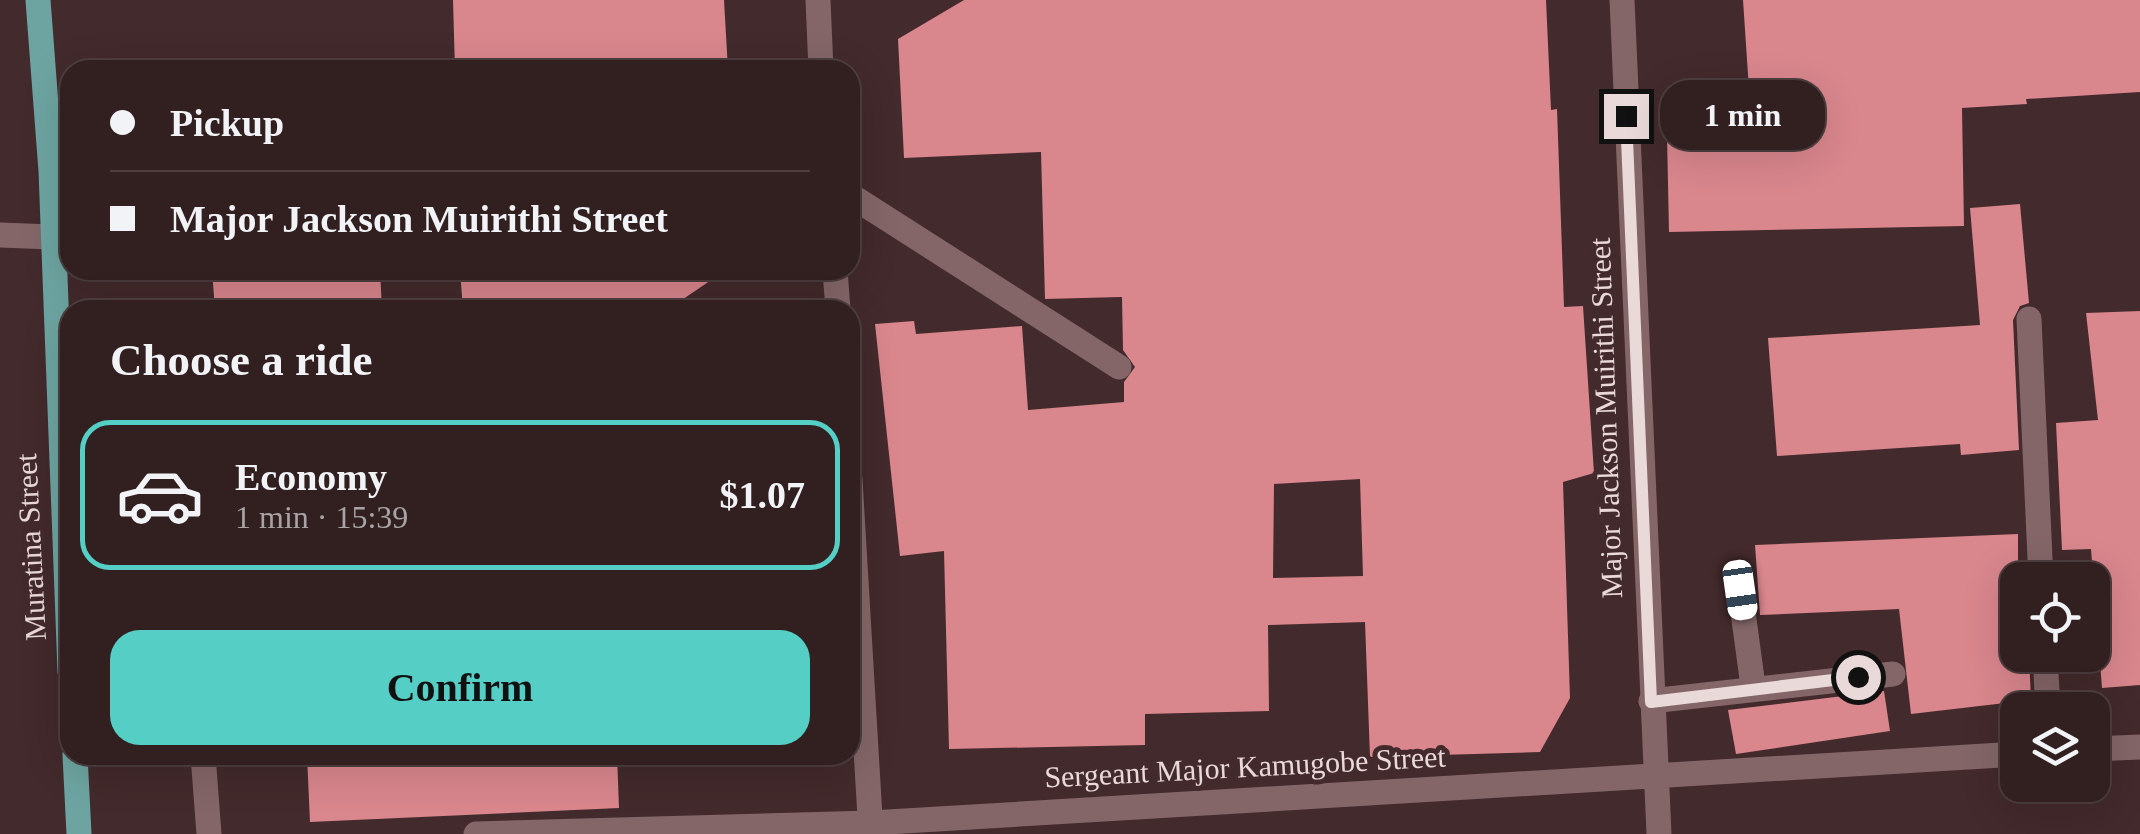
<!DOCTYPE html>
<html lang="en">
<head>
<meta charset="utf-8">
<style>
  :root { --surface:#322021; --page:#3a282a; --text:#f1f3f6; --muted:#a8a3a5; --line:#4d3e3f; --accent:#55cec6 }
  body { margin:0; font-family:"Times New Roman",serif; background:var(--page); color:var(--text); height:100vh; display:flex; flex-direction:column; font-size:38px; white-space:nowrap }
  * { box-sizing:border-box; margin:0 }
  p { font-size:32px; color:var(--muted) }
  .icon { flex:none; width:55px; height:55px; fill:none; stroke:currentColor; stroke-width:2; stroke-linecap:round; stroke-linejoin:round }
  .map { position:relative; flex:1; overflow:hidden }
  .panel { position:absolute; left:60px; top:300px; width:800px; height:465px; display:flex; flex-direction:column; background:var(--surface); border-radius:30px; box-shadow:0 10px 40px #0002,0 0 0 2px var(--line) }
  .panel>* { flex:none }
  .top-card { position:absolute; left:60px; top:60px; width:800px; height:220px; border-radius:30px; box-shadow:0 10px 40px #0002,0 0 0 2px var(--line); display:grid; align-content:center; height:220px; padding:0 50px; background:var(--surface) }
  .tools { position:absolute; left:2000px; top:562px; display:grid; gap:20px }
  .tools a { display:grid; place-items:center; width:110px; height:110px; border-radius:20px; background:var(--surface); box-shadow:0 10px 40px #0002,0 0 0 2px var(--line); font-size:50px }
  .end { position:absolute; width:45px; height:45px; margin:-22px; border:12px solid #ead9d9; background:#111; box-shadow:0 0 0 5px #111 }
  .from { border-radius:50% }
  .bubble { position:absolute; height:70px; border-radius:30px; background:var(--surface); box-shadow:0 10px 40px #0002,0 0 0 2px var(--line); font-size:32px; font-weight:700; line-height:70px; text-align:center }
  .car { position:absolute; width:30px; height:60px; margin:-30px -15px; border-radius:12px; box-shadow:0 0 8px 2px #0007; background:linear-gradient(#fff 24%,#345 0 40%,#fff 0 76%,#345 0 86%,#fff 0) }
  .top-card b { display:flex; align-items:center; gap:35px; height:95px; font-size:38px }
  .top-card b+b { border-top:2px solid var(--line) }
  .top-card i { width:25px; height:25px; background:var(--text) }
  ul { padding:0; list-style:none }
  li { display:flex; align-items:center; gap:30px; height:150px; margin:0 20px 15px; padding:0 30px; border:5px solid transparent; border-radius:30px }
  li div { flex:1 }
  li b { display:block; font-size:38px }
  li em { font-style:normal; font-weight:700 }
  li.selected { border-color:var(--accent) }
  li>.icon { width:90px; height:90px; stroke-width:1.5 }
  h2 { padding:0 50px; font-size:45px; line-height:120px }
  .cta { display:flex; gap:20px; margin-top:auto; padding:20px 50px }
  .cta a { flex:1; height:115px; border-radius:30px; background:var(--accent); color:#111; font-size:40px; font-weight:700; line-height:115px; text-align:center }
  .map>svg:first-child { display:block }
  .building { fill:#d9868d; fill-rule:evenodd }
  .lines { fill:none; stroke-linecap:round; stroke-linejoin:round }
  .minor { stroke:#846668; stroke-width:25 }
  .major { stroke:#6da4a1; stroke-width:25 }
  .route { stroke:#ead9d9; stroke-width:12 }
  .labels { text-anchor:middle; stroke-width:10; stroke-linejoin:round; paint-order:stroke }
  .street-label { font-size:30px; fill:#ead9d9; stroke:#432a2c }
</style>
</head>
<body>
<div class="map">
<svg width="2140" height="834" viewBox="0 0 2140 834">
  <rect width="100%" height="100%" fill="#432a2c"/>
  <g class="building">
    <path d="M 453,0 L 724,0 L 728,70 L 455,70 Z"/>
    <path d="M 964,0 L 1546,0 L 1551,110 L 1557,109 L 1564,307 L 1583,306 L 1594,473 L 1563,482 L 1570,698 L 1540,752 L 1370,757 L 1365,622 L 1268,625 L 1269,711 L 1145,714 L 1145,745 L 949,749 L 944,551 L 900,556 L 875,324 L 914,321 L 916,334 L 1022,326 L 1028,410 L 1124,402 L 1124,382 L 1135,367 L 1123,350 L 1122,297 L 1045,299 L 1041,152 L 904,158 L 898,39 ZM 1360,479 L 1363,576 L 1273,578 L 1274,484 Z"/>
    <path d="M 1743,0 L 2140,0 L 2140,92 L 2026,99 L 2027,104 L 1962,108 L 1964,226 L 1669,232 L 1667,136 L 1752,134 Z"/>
    <path d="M 2020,204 L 2029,303 L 2020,306 L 2013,320 L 2019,450 L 1961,455 L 1960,444 L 1777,456 L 1768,338 L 1980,325 L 1970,208 Z"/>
    <path d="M 212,270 L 380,270 L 382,310 L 215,310 Z"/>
    <path d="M 460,270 L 726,270 L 667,310 L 463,310 Z"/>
    <path d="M 2140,311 L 2140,685 L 2102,688 L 2091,549 L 2062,550 L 2056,423 L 2098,420 L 2086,313 Z"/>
    <path d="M 2018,534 L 2018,655 L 2029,655 L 2031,700 L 1911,714 L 1899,609 L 1760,615 L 1755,545 Z"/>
    <path d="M 1884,691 L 1890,731 L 1736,754 L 1728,710 Z"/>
    <path d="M 307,755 L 617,755 L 619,808 L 310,822 Z"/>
  </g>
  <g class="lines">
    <g class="minor">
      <path d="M 818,0 L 821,70"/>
      <path d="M 1622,0 L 1659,834"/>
      <path d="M 850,195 L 1119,367"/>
      <path d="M 0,235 L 52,237"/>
      <path d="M 835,270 L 838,310"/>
      <path d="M 2029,319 L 2041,580"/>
      <path d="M 850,480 L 871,834"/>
      <path d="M 1740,590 L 1753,686"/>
      <path d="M 2045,655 L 2048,710"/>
      <path d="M 1651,701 L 1893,674"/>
      <path d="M 2092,749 L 2140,747"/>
      <path d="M 203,755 L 209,834"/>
      <path d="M 476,834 L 871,823 L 2018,754"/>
    </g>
    <g class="major">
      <path d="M 38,0 L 51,171 L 70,671"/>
      <path d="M 75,755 L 79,834"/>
    </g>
  </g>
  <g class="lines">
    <path class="route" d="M 1626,116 L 1651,702 L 1858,677"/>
  </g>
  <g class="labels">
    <g class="street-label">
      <text transform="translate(1606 418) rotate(-92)" y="10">Major Jackson Muirithi Street</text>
      <text transform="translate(31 547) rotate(-93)" y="10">Muratina Street</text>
      <text transform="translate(1245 767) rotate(-3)" y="10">Sergeant Major Kamugobe Street</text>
    </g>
  </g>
</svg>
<div class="tools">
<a><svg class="icon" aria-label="locate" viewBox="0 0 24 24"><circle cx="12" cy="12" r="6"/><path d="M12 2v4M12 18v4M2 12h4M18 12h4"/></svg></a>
<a><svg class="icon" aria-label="layers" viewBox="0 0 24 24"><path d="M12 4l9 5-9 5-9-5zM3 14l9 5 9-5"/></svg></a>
</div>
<i class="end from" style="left:1858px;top:677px"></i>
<i class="end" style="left:1626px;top:116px"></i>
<div class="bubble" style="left:1660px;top:80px;width:165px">1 min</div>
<i class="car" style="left:1740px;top:590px;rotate:172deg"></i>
<div class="top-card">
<b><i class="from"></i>Pickup</b>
<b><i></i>Major Jackson Muirithi Street</b>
</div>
<section class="panel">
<h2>Choose a ride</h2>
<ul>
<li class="selected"><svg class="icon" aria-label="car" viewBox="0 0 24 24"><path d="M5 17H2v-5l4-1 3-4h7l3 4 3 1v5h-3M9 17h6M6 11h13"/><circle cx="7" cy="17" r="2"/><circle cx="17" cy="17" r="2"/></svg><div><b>Economy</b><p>1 min · 15:39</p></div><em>$1.07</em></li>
</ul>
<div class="cta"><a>Confirm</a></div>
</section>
</div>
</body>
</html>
